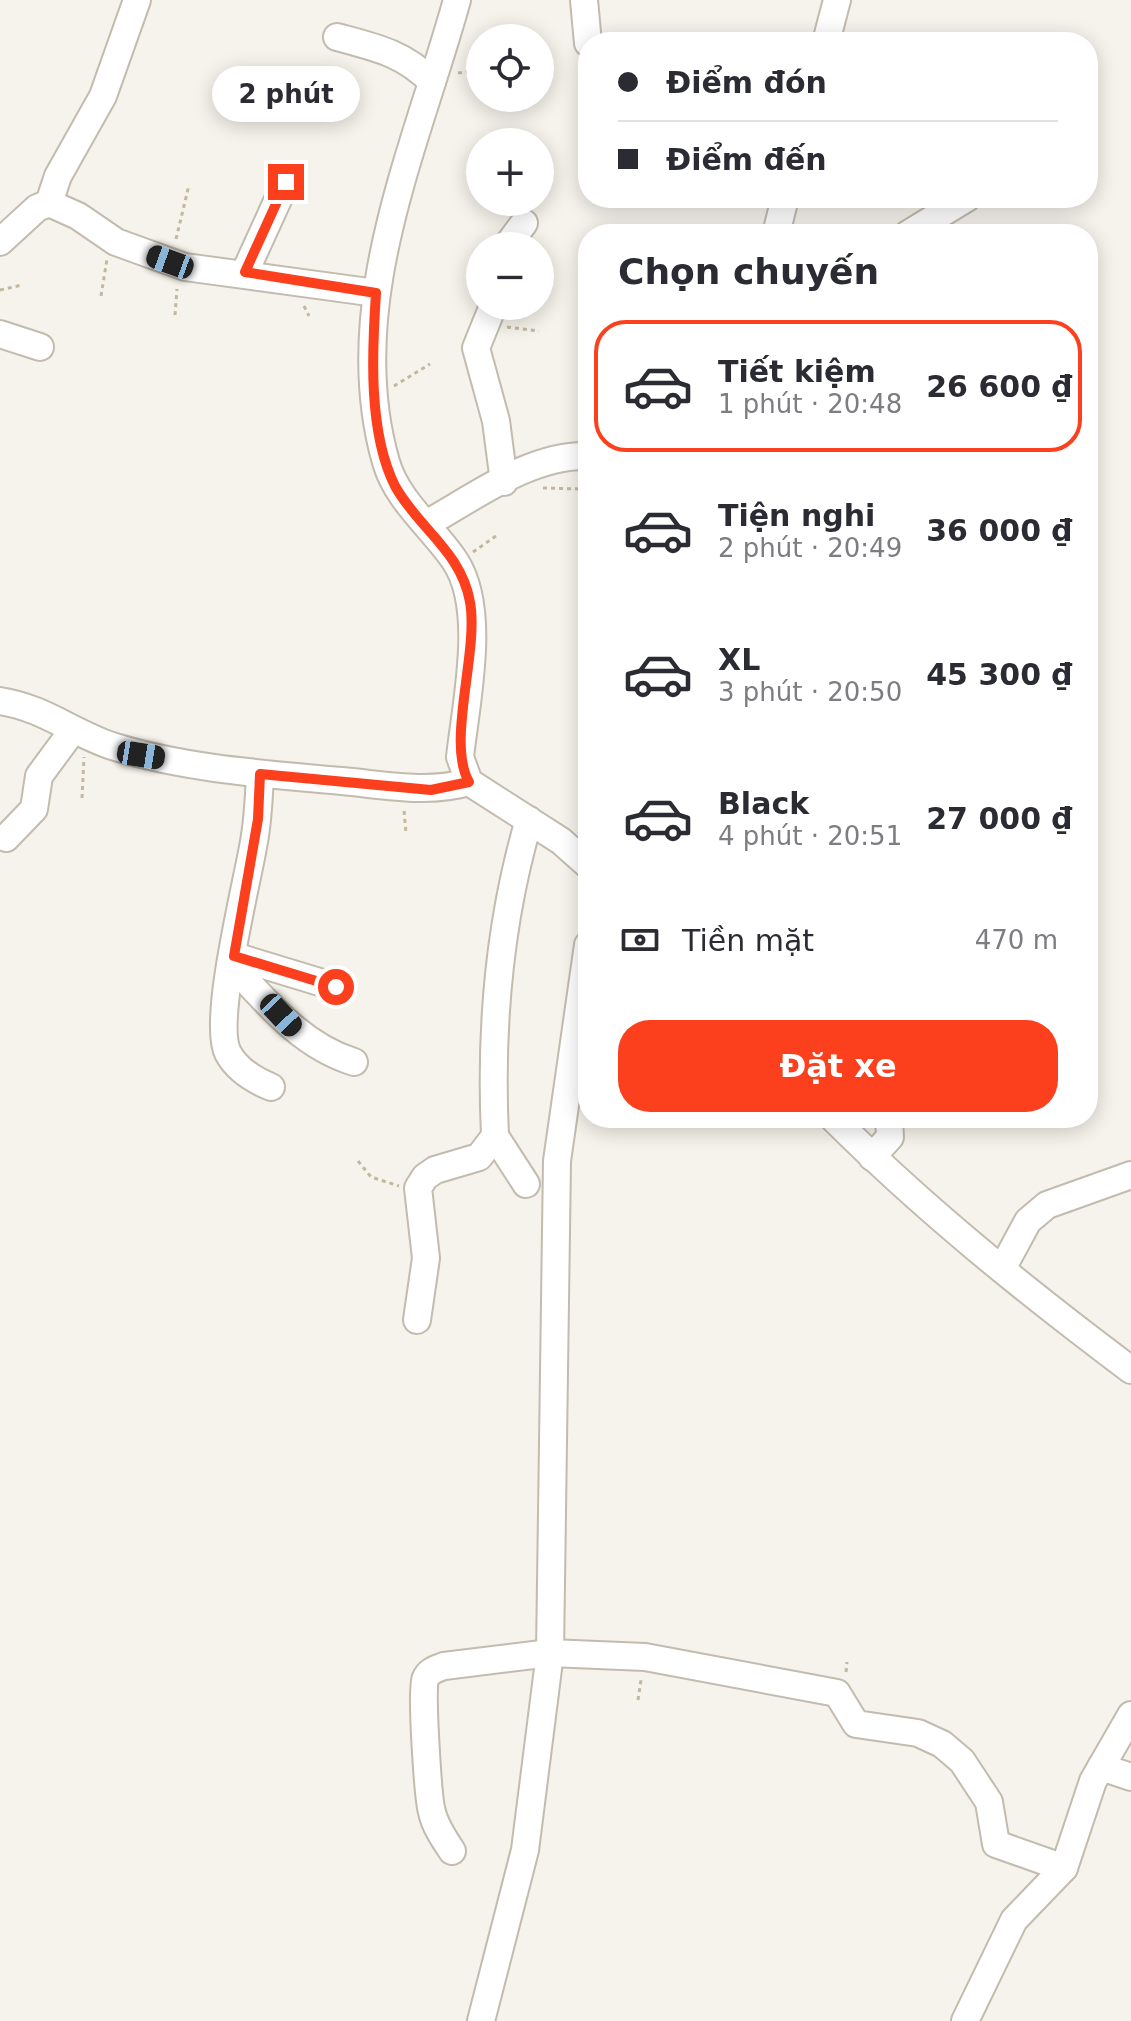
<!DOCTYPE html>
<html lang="vi">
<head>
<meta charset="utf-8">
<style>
  :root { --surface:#fff; --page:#f7f7f7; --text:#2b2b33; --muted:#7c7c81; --line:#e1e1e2; --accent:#fc3f1d }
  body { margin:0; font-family:"DejaVu Sans",sans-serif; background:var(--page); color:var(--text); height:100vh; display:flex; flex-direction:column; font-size:30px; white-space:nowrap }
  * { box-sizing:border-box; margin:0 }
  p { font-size:26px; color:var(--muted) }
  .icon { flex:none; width:44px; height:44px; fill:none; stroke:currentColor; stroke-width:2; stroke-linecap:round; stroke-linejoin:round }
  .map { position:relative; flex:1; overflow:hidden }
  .panel { position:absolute; left:578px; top:224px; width:520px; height:904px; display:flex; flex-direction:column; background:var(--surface); border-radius:32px; box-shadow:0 4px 20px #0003 }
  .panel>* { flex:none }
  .guide { position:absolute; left:578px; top:32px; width:520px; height:176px; border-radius:32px; box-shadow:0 4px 20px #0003; display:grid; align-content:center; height:176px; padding:0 40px; background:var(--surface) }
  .controls { position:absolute; left:466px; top:24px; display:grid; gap:16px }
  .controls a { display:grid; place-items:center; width:88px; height:88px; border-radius:50%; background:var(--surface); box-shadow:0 4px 20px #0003; font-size:40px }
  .end { position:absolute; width:36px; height:36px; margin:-18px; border:10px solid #fc3f1d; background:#fff; box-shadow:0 0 0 4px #fff }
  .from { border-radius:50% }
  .bubble { position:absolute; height:56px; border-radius:28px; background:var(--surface); box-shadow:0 4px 20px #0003; font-size:26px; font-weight:700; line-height:56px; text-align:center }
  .car { position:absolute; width:24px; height:48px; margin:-24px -12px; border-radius:10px; box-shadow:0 0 6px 2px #0007; background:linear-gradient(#222 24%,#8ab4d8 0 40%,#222 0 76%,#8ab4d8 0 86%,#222 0) }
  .guide b { display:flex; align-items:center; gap:28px; height:76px; font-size:30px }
  .guide b+b { border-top:2px solid var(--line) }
  .guide i { width:20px; height:20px; background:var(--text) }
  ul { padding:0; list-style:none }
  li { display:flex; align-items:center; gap:24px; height:132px; margin:0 16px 12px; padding:0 24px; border:4px solid transparent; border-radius:32px }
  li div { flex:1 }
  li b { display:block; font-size:30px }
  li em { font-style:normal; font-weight:700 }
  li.selected { border-color:var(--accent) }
  li>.icon { width:72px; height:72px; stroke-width:1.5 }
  h2 { padding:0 40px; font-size:36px; line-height:96px }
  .pay { display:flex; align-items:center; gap:20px; height:88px; padding:0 40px; font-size:30px }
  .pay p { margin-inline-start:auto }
  .primary-button { display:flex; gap:16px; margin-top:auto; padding:16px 40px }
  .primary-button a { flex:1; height:92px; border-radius:32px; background:var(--accent); color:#fff; font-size:32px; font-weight:700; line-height:92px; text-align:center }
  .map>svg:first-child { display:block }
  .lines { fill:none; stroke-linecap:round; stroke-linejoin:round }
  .minor-casing { stroke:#c2bbae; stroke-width:30 }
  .path { stroke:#c4b79f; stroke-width:3; stroke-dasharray:4 4; stroke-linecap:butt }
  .minor { stroke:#fff; stroke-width:26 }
  .route { stroke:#fc3f1d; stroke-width:10 }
</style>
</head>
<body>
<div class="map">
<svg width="1131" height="2021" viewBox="0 0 1131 2021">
  <rect width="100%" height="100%" fill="#f6f3ec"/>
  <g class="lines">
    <defs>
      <g id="minor">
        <path d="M 457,0 C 416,148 341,306 386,462 C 397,501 433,528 455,561 C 487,609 466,702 460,757 L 469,782 L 561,841 L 588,865"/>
        <path d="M 584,0 L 588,43"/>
        <path d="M 337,37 C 374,47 404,53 432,82"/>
        <path d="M 826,42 L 837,0"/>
        <path d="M 49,203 L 58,176 L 103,96 L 137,0"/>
        <path d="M 776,234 L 785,198"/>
        <path d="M 908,234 L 967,198"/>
        <path d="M 0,242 L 37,208 L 49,203 L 78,216 L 116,242 L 185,267 L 376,293"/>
        <path d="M 507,246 L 524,223"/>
        <path d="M 245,272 L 286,182"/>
        <path d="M 493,306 L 476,348 L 496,421 L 504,482"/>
        <path d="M 0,334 L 40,347"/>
        <path d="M 426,524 C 475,497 531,454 588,456"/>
        <path d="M 0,701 C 42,707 73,733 112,746 C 186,769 265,774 342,781 C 385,785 427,794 469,782"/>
        <path d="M 260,774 C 259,798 258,823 253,847 C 246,887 212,1023 228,1053 C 237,1070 254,1080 271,1087"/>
        <path d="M 6,838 L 34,809 L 39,776 L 73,730"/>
        <path d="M 234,956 L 336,987"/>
        <path d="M 232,965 C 268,1004 302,1046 354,1062"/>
        <path d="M 833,1118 C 925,1210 1027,1292 1131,1370"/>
        <path d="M 495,1136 L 526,1184"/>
        <path d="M 872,1157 L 890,1137 L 889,1118"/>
        <path d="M 1002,1269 L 1028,1221 L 1047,1205 L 1131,1175"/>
        <path d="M 417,1320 L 426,1258 L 418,1188 L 425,1177 L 435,1170 L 479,1157 L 495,1136 C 490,1030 499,922 529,820"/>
        <path d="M 1101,1767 L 1131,1777"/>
        <path d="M 452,1851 C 444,1839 435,1826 432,1812 C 428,1800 421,1687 425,1680 C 428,1671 436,1669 444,1666 L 550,1653 L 645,1657 L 837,1693 L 856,1724 L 918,1733 L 942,1744 L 962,1761 L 989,1802 L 996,1844 L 1064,1868"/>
        <path d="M 481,2021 L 525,1850 L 550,1653 L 557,1161 L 588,945"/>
        <path d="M 965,2021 L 1014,1920 L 1064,1868 L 1093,1781 L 1131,1715"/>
      </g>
    </defs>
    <use href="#minor" class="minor-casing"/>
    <g class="path">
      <path d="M 458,73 L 480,70"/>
      <path d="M 176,239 L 189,185"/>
      <path d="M 0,290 L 22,285"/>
      <path d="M 101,296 L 107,259"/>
      <path d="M 304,306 L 309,316"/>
      <path d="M 175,315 L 177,289"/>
      <path d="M 507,327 L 539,331"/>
      <path d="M 394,386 L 430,364"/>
      <path d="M 543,488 L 581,489"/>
      <path d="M 473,552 L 496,536"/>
      <path d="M 82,798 L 84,757"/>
      <path d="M 404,811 L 406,833"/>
      <path d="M 358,1161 L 371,1177 L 399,1186"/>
      <path d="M 846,1672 L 847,1662"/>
      <path d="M 638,1700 L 641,1680"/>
    </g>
    <use href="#minor" class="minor"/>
  </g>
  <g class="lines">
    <path class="route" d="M 286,182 L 245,272 L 376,293 C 372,352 368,432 395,486 C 418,528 461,551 470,602 C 479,652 446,742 469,782 L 431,790 L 260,774 L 258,819 L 234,956 L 336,987"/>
  </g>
</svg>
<div class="controls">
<a><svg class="icon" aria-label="locate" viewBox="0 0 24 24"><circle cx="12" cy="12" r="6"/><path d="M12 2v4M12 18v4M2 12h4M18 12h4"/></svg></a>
<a>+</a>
<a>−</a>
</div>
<i class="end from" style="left:336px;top:987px"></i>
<i class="end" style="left:286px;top:182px"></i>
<div class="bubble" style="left:212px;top:66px;width:148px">2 phút</div>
<i class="car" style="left:170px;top:262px;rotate:290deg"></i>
<i class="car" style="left:141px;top:755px;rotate:99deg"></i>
<i class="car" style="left:281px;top:1015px;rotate:137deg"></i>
<div class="guide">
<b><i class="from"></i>Điểm đón</b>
<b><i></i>Điểm đến</b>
</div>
<section class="panel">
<h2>Chọn chuyến</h2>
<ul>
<li class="selected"><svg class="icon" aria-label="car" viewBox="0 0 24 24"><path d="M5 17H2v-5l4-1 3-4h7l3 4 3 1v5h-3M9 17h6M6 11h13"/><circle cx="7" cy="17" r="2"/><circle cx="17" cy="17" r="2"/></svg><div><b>Tiết kiệm</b><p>1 phút · 20:48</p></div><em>26 600 ₫</em></li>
<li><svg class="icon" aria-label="car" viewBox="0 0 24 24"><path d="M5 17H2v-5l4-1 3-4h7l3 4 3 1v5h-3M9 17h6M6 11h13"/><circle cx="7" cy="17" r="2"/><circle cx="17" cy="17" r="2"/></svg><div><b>Tiện nghi</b><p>2 phút · 20:49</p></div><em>36 000 ₫</em></li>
<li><svg class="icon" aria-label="car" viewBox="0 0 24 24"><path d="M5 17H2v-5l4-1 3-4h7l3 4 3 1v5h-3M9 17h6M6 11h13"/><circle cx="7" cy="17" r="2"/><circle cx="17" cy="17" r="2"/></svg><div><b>XL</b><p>3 phút · 20:50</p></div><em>45 300 ₫</em></li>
<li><svg class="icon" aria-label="car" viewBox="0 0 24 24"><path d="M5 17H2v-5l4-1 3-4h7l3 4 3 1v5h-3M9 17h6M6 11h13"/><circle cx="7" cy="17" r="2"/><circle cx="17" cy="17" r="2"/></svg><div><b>Black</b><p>4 phút · 20:51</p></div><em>27 000 ₫</em></li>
</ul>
<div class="pay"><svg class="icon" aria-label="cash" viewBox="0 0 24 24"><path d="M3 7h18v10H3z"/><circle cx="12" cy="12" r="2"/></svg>Tiền mặt<p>470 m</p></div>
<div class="primary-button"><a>Đặt xe</a></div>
</section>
</div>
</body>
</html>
